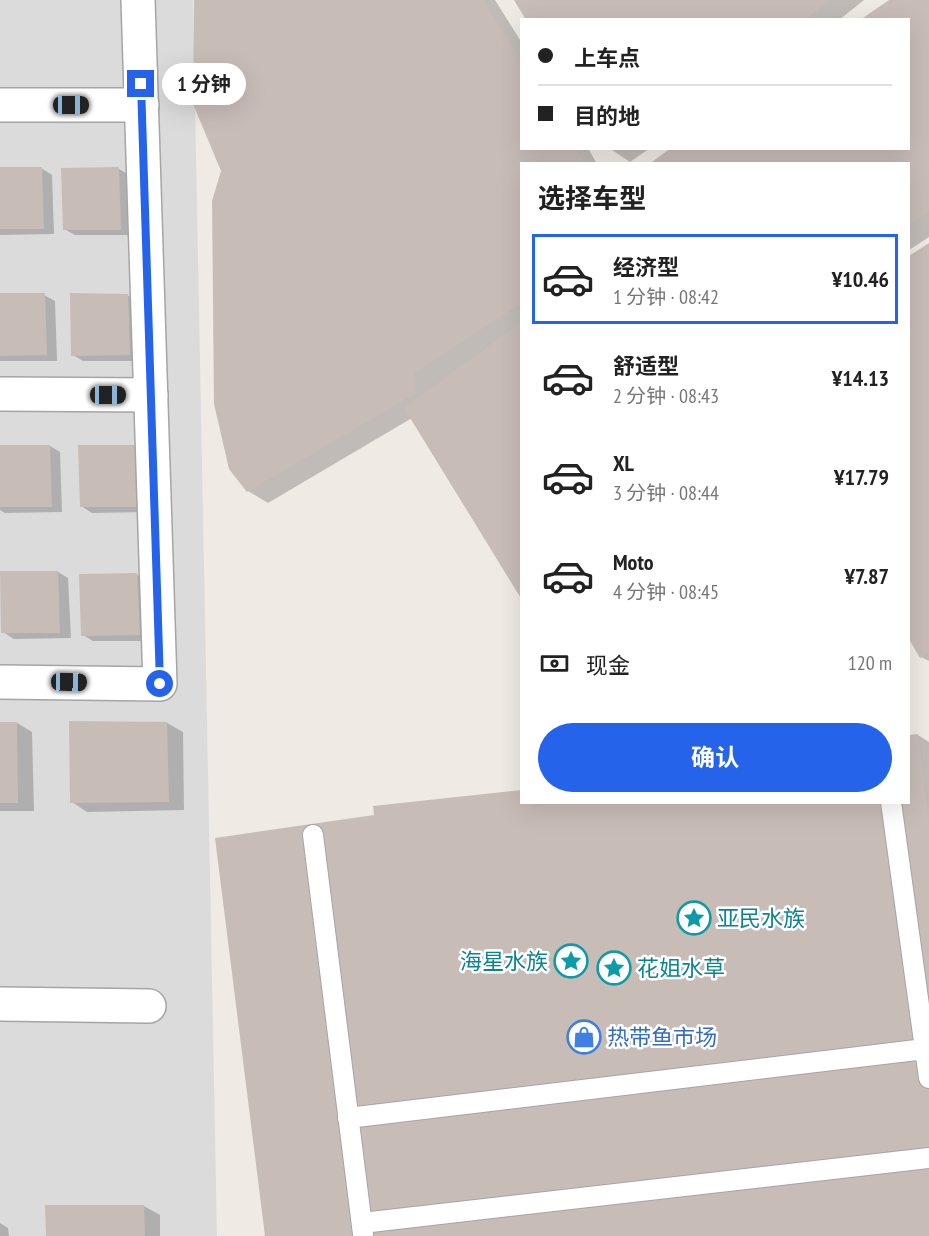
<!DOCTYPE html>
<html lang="zh">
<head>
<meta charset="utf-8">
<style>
  :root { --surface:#fff; --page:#f6f6f6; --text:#222; --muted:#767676; --line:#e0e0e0; --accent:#2563eb }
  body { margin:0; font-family:"PT Sans Narrow","Noto Sans SC",sans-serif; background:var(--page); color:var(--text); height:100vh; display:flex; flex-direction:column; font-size:22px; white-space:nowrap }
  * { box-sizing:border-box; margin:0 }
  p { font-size:20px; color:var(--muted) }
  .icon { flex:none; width:33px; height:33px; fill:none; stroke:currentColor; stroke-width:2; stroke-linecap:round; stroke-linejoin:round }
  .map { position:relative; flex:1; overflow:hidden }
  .sheet { position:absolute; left:520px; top:162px; width:390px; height:642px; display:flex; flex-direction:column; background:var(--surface); border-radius:0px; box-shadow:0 6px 24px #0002 }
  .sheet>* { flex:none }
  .top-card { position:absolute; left:520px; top:18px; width:390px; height:132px; border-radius:0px; box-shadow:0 6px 24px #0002; display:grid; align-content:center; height:132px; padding:0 18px; background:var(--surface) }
  .end { position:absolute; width:27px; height:27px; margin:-14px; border:8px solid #2563eb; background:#fff; box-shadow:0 0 0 3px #fff }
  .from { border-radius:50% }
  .bubble { position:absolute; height:42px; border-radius:21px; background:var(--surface); box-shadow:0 6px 24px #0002; font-size:20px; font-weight:700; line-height:42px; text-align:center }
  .car { position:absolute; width:18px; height:36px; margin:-18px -9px; border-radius:8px; box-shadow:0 0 4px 2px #0007; background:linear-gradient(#222 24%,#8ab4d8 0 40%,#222 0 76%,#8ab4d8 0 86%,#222 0) }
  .top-card b { display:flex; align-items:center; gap:21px; height:57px; font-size:22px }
  .top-card b+b { border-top:2px solid var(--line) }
  .top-card i { width:15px; height:15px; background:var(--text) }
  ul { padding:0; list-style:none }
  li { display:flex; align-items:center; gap:18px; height:90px; margin:0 12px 9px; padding:0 6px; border:3px solid transparent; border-radius:0px }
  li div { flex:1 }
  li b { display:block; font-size:22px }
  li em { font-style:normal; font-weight:700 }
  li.on { border-color:var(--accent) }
  li>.icon { width:54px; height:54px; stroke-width:1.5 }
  h2 { padding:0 18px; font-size:27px; line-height:72px }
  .pay { display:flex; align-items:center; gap:15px; height:66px; padding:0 18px; font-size:22px }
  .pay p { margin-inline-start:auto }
  .action { display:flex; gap:12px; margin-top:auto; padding:12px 18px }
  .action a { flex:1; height:69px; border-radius:36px; background:var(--accent); color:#fff; font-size:24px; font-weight:700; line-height:69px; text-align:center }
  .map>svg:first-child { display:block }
  .residential { fill:#dcdbdb }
  .shadow { fill:#0003 }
  .building { fill:#c8bcb7 }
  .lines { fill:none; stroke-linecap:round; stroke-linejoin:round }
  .service-casing { stroke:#a5a5a5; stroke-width:22 }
  .minor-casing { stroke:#a5a5a5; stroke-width:36 }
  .service { stroke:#fff; stroke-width:20 }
  .minor { stroke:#fff; stroke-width:33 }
  .route { stroke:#2563eb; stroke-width:8 }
  .labels { text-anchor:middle; stroke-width:5; stroke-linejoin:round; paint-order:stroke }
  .culture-label { font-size:22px; fill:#0d838f; stroke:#fff; text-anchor:start }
  .shop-label { font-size:22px; fill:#366cbe; stroke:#fff; text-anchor:start }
</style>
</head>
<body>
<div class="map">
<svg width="929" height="1236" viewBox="0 0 929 1236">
  <rect width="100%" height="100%" fill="#f0eae4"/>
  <path class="residential" d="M 0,0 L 193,0 L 217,1236 L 0,1236 Z"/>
  <g class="shadow">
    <path d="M 196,0 L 495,0 L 522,43 L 522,148 L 588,148 L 597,164 L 522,164 L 522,597 L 412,418 L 268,503 L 248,491 L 223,171 Z"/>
    <path d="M 515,0 L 864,0 L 839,20 L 528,20 Z"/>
    <path d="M 891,0 L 929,0 L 929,237 L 909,250 L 909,20 Z"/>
    <path d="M 609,148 L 650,148 L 630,162 Z"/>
    <path d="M 41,168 L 52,175 L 54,234 L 0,235 L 0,169 Z"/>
    <path d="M 119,169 L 129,175 L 132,235 L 75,235 L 64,229 Z"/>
    <path d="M 929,245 L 929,661 L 921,657 L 909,636 L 909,258 Z"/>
    <path d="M 0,295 L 44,295 L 55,301 L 57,361 L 0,361 Z"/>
    <path d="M 127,295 L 138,302 L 140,361 L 83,361 L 73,355 Z"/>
    <path d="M 0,446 L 50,446 L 60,452 L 62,512 L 5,513 L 0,510 Z"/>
    <path d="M 79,446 L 148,512 L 92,513 L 81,506 Z"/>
    <path d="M 58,572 L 68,578 L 71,638 L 14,639 L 3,632 Z"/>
    <path d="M 137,575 L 148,581 L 150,641 L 93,641 L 83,635 Z"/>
    <path d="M 0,723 L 17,723 L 32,732 L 34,811 L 0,811 Z"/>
    <path d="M 167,723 L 183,732 L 184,810 L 87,812 L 72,802 Z"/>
    <path d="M 918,735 L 929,742 L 929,1236 L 266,1236 L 522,793 L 522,802 L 909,802 L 909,737 Z"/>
    <path d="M 144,1206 L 160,1215 L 160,1236 L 47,1236 Z"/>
    <path d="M 0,1223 L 8,1228 L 9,1236 L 0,1236 Z"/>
  </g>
  <g class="building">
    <path d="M 194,0 L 483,0 L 522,62 L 522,148 L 576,148 L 585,164 L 522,164 L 522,303 L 413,374 L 416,393 L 247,492 L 229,469 L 214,404 L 212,201 L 221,171 L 193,104 Z"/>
    <path d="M 514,0 L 829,0 L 805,20 L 526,20 Z"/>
    <path d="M 889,0 L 929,0 L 929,212 L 909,225 L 909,164 L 649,164 L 671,148 L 909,148 L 909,20 L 860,20 Z"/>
    <path d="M 0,167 L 42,167 L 44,229 L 0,229 Z"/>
    <path d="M 119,167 L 121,230 L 63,230 L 61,168 Z"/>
    <path d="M 929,243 L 929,653 L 920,658 L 909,639 L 909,256 Z"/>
    <path d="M 0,293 L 45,293 L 47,355 L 0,356 Z"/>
    <path d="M 70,293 L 128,294 L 130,355 L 71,356 Z"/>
    <path d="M 522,322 L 522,600 L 404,408 Z"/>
    <path d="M 0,445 L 50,445 L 52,507 L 0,507 Z"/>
    <path d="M 78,445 L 136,445 L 138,507 L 80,507 Z"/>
    <path d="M 0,571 L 58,571 L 60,633 L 1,633 Z"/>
    <path d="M 137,573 L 140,635 L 81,636 L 79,574 Z"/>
    <path d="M 69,721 L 167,722 L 169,802 L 70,803 Z"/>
    <path d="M 0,722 L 17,722 L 18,803 L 0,803 Z"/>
    <path d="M 918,734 L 929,824 L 929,1236 L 265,1236 L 215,838 L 374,815 L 373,806 L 522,790 L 522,802 L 909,802 L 909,735 Z"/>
    <path d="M 45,1205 L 144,1205 L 145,1236 L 46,1236 Z"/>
  </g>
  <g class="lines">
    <defs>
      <g id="service">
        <path d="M 891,802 L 929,1078"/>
        <path d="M 313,835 L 363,1234"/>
        <path d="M 348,1118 L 925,1049"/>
        <path d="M 362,1223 L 929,1158"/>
      </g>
      <g id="minor">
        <path d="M 0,105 L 142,105"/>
        <path d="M 0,394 L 151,395"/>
        <path d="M 0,682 L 160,684 L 138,0"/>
        <path d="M 0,1004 L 149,1006"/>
      </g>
    </defs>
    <use href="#service" class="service-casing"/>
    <use href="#minor" class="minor-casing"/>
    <use href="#service" class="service"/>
    <use href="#minor" class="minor"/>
  </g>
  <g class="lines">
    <path class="route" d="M 141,84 L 160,684"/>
  </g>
  <defs>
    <symbol id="sight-ring" viewBox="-11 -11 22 22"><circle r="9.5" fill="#fff" stroke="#0f9aa8" stroke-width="1.5"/><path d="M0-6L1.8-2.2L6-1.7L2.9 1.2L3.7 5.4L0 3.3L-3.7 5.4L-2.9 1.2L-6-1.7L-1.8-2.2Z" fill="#0f9aa8"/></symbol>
    <symbol id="shop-ring" viewBox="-11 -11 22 22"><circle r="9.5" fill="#fff" stroke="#3f7fe0" stroke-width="1.5"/><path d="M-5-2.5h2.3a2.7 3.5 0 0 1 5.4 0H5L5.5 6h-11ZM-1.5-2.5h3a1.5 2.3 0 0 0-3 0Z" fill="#3f7fe0"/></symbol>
  </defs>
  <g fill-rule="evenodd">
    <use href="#sight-ring" x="675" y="899" width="38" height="38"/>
    <use href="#sight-ring" x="552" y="942" width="38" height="38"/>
    <use href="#sight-ring" x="595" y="949" width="38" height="38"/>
    <use href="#shop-ring" x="565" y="1018" width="38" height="38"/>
  </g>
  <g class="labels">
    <g class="culture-label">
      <text x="717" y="926">亚民水族</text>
      <text x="548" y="969" text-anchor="end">海星水族</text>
      <text x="637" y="976">花姐水草</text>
    </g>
    <g class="shop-label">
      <text x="607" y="1045">热带鱼市场</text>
    </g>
  </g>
</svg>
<i class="end from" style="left:160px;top:684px"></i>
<i class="end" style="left:141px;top:84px"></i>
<div class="bubble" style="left:162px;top:63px;width:84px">1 分钟</div>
<i class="car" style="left:71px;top:105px;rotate:90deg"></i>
<i class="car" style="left:108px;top:395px;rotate:90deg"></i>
<i class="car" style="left:69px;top:682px;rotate:91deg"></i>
<div class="top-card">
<b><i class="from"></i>上车点</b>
<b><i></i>目的地</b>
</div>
<section class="sheet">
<h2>选择车型</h2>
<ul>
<li class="on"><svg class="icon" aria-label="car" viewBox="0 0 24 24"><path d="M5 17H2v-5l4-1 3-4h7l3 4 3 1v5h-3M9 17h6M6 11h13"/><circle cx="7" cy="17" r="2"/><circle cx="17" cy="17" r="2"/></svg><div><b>经济型</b><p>1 分钟 · 08:42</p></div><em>¥10.46</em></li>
<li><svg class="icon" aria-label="car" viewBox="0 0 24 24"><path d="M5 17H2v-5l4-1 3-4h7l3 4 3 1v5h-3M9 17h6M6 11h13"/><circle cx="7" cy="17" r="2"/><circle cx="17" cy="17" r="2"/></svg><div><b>舒适型</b><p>2 分钟 · 08:43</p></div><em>¥14.13</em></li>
<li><svg class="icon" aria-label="car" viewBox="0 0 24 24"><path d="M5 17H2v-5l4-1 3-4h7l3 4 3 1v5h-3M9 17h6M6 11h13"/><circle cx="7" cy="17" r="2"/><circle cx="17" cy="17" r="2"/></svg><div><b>XL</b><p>3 分钟 · 08:44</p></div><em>¥17.79</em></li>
<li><svg class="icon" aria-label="car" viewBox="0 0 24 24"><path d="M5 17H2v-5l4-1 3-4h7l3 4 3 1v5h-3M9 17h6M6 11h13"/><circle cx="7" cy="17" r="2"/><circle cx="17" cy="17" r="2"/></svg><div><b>Moto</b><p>4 分钟 · 08:45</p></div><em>¥7.87</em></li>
</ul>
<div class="pay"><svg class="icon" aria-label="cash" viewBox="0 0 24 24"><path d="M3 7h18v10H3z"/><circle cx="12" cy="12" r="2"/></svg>现金<p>120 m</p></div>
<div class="action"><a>确认</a></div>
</section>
</div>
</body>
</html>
